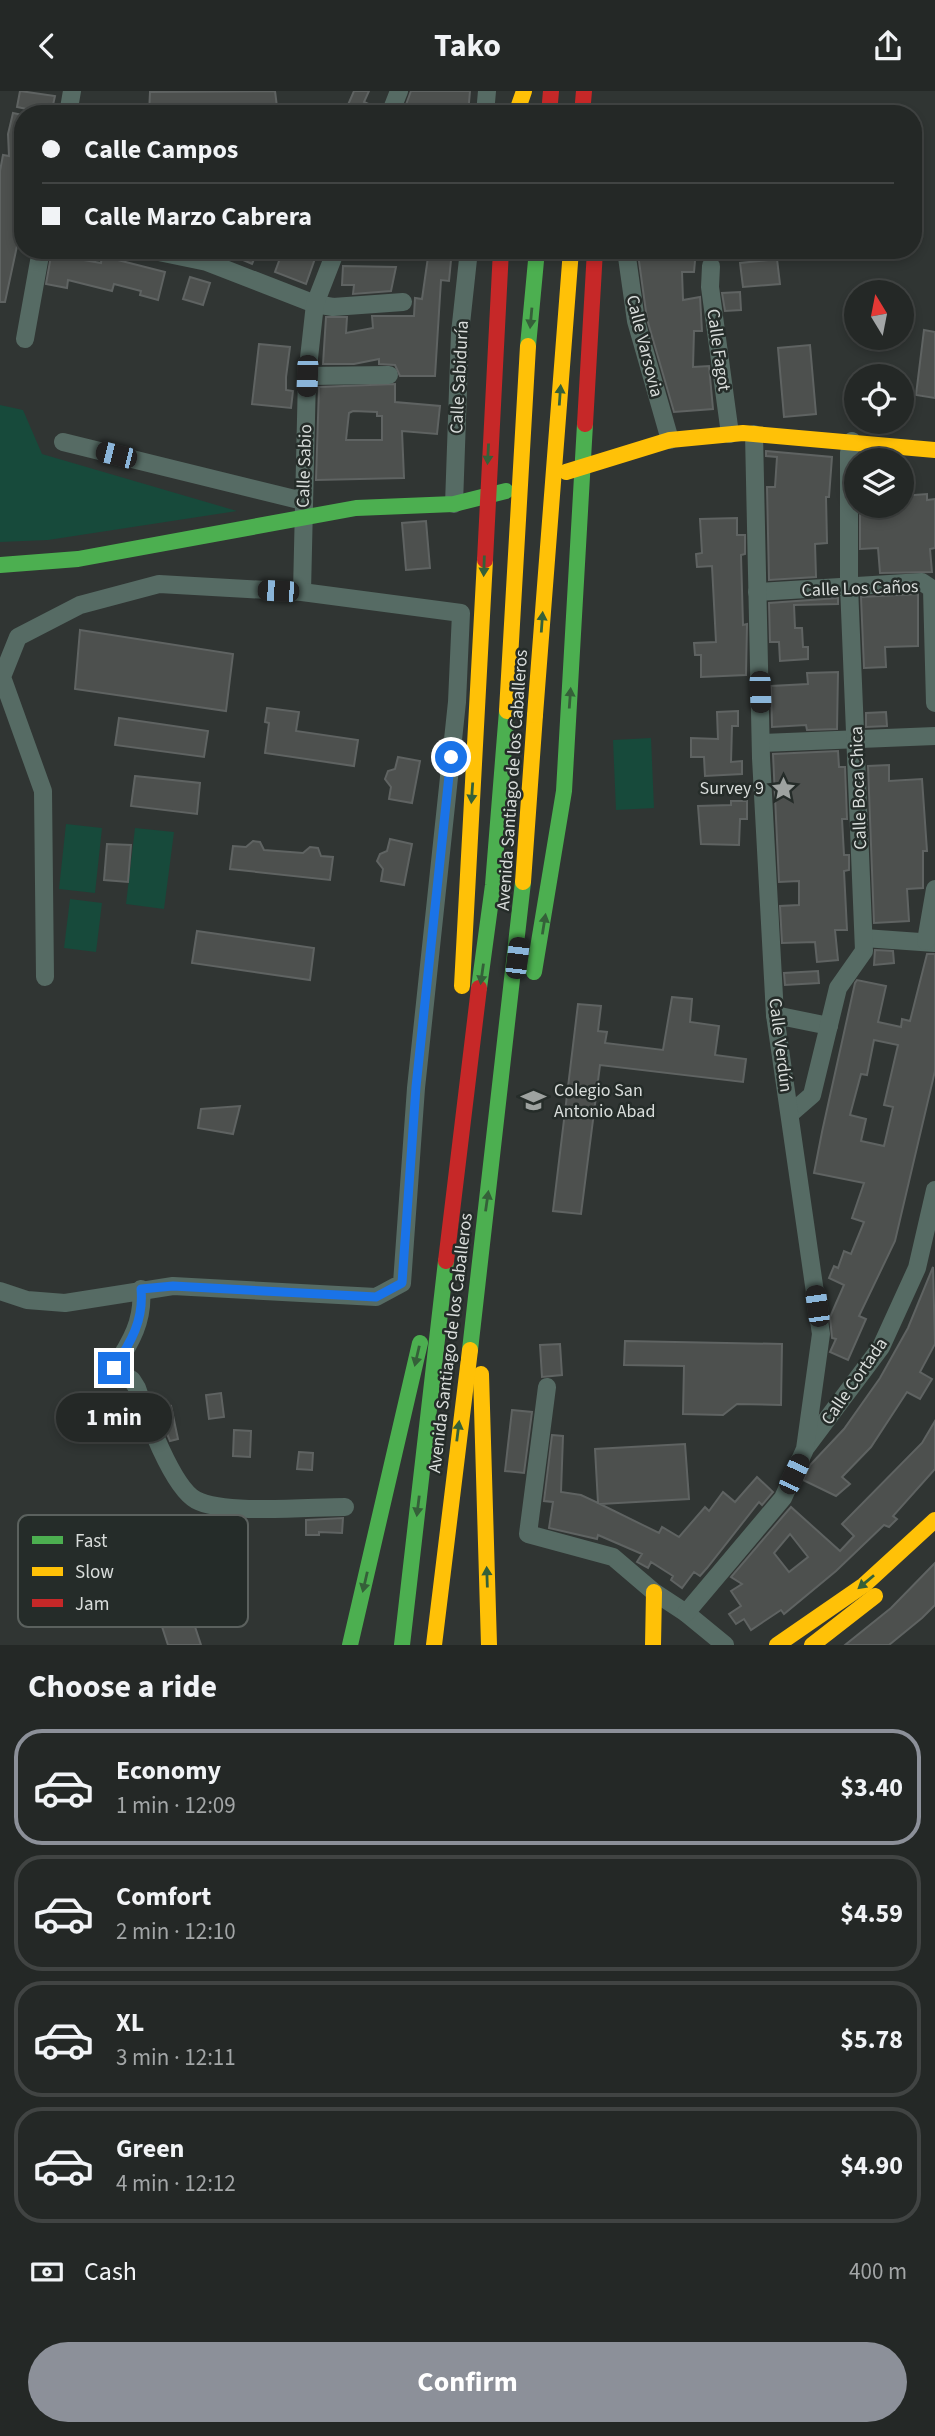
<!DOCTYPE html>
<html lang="en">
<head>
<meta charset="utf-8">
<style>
  :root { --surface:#242826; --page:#303432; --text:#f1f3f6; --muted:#a3a6a7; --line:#414443; --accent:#8c9099 }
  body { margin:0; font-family:"Source Sans 3",sans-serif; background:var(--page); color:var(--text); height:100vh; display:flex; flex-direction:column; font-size:26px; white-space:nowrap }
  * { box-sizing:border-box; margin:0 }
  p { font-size:23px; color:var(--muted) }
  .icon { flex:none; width:38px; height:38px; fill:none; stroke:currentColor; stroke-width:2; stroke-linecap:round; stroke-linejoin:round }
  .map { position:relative; height:1554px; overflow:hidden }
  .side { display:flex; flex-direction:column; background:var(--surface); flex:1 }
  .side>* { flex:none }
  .banner { position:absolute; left:14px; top:14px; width:908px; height:154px; border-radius:28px; box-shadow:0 4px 10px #0003,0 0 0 2px var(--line); display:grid; align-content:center; height:154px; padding:0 28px; background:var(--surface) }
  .needle { width:46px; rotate:350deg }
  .controls { position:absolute; left:844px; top:189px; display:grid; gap:14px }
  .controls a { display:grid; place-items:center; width:70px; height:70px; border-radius:50%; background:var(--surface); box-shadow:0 4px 10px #0003,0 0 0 2px var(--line); font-size:35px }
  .end { position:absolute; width:32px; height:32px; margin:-16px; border:9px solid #1a73e8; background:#fff; box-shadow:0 0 0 4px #fff }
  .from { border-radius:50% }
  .bubble { position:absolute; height:49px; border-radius:24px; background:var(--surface); box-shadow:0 4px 10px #0003,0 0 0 2px var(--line); font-size:23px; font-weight:700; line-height:49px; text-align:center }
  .car { position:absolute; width:21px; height:42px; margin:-21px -10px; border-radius:9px; box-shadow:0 0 5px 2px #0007; background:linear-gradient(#222 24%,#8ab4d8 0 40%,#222 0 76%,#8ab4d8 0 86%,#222 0) }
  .banner b { display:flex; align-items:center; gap:24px; height:66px; font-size:26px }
  .banner b+b { border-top:2px solid var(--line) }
  .banner i { width:18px; height:18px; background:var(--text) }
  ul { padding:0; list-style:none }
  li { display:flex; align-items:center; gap:21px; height:116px; margin:0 14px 10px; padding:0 14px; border:4px solid var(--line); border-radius:28px }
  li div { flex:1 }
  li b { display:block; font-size:26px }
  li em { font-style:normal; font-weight:700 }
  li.active { border-color:var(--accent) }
  li>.icon { width:63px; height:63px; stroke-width:1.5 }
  h2 { padding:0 28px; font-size:32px; line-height:84px }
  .pay { display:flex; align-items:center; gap:18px; height:77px; padding:0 28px; font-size:26px }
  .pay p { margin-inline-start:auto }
  .button { display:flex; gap:14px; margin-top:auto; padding:14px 28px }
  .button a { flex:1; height:80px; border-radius:42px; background:var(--accent); color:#fff; font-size:28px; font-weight:700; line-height:80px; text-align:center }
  header { display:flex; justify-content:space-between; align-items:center; height:91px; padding:0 28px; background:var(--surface); font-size:32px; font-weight:700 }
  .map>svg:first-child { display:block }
  .green { fill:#174a3b }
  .building { fill:#4d504e; stroke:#5f6362; stroke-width:2; fill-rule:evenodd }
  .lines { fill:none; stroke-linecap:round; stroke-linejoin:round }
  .street { stroke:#566b64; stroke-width:18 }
  .fast { stroke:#4caf50; stroke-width:16 }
  .slow { stroke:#ffc107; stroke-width:16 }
  .jam { stroke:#c62828; stroke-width:16 }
  .fast-bridge { stroke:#4caf50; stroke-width:16 }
  .slow-bridge { stroke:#ffc107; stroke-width:16 }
  .oneway { fill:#356039 }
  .route { stroke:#1a73e8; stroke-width:9 }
  .labels { text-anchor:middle; stroke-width:5; stroke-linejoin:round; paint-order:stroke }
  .street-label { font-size:18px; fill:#d9dddb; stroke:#252c29 }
  .poi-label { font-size:18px; fill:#d9dddb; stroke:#252c29; text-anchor:end }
  .key { fill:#252c29; stroke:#5b615e; stroke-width:2 }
  .key-label { font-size:19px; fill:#d9dddb }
</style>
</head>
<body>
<header><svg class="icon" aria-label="back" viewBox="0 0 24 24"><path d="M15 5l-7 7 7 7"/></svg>Tako<svg class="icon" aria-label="share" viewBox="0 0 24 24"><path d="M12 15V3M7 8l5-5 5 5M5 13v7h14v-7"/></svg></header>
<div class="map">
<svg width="935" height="1554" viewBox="0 0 935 1554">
  <rect width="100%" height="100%" fill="#303533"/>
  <g class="green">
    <path d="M 0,314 L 23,319 L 42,363 L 237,420 L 48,449 L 0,451 Z"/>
    <path d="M 651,647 L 654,717 L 616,719 L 613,649 Z"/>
    <path d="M 66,733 L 102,737 L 95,802 L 59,798 Z"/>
    <path d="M 135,737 L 174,741 L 164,818 L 126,813 Z"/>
    <path d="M 70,808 L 102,812 L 96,861 L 64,857 Z"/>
  </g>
  <g class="building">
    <path d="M 20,0 L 55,5 L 51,23 L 17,16 Z"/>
    <path d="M 275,0 L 277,16 L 229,23 L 149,23 L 150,1 Z"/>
    <path d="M 354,0 L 369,0 L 364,11 L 380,18 L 379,23 L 344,23 Z"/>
    <path d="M 411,0 L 470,0 L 468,23 L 411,23 L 404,19 Z"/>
    <path d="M 13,22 L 23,24 L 23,127 L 5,211 L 0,211 L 0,80 L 3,64 L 9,65 L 8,43 Z"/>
    <path d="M 52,159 L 73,159 L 72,167 L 101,172 L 102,165 L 165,181 L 158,209 L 140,204 L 141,200 L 114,193 L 112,200 L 68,189 L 67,197 L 46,193 Z"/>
    <path d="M 220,159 L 258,159 L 252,173 Z"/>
    <path d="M 283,159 L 318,159 L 306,193 L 275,181 Z"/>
    <path d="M 429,159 L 452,159 L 449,190 L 441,189 L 435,285 L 400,285 L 395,274 L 379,273 L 379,268 L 354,273 L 323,273 L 326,226 L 347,226 L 346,242 L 373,237 L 372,225 L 414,225 L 415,207 L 422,208 Z"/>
    <path d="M 660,159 L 696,159 L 694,181 L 682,181 L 683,209 L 700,206 L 702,240 L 694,240 L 693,276 L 709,275 L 713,318 L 674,321 L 647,228 L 638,163 Z"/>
    <path d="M 777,168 L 780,193 L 743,196 L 740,172 Z"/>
    <path d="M 343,175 L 396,176 L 391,200 L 353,203 L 354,194 L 342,194 Z"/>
    <path d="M 190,186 L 210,192 L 203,214 L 183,208 Z"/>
    <path d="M 740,201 L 741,219 L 725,220 L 722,202 Z"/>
    <path d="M 924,239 L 935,241 L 935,307 L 916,304 Z"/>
    <path d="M 259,253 L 290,256 L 286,286 L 286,299 L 293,300 L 291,317 L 252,313 Z"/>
    <path d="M 810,254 L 816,323 L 784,326 L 778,257 Z"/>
    <path d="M 395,293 L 395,311 L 440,315 L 437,343 L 402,340 L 404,387 L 316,389 L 319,296 ZM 353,320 L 377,321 L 377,325 L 382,325 L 382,349 L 346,349 L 349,322 Z"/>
    <path d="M 766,360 L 832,366 L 829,406 L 826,406 L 827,452 L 815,453 L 816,486 L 769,489 L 767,396 L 775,396 L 777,366 L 766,365 Z"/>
    <path d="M 927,403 L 927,409 L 935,408 L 935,457 L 930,458 L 932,481 L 880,482 L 878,457 L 860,458 L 860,415 L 901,415 L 901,405 Z"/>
    <path d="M 737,427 L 737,444 L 745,444 L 745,463 L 741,464 L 743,534 L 747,533 L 746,584 L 701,586 L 701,564 L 695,564 L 694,552 L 716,551 L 712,475 L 697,476 L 696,463 L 702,462 L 700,428 Z"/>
    <path d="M 426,430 L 430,477 L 406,479 L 402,432 Z"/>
    <path d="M 918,503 L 918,555 L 885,556 L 886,576 L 864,577 L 861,506 Z"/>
    <path d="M 838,507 L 838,513 L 794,514 L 795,537 L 802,537 L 803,556 L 808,556 L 808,568 L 780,570 L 779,551 L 770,551 L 769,512 Z"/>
    <path d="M 80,539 L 233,563 L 226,620 L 75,598 Z"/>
    <path d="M 838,581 L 837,638 L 807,639 L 806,634 L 772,636 L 771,595 L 808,593 L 807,582 Z"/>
    <path d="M 267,617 L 299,621 L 296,640 L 358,649 L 354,675 L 265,662 L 269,632 L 265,631 Z"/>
    <path d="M 738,620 L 738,635 L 732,635 L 731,671 L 742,670 L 742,683 L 705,685 L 704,666 L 691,666 L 691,647 L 718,648 L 717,621 Z"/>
    <path d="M 886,621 L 887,635 L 866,636 L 866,622 Z"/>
    <path d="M 119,627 L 208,640 L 204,666 L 115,654 Z"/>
    <path d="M 838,660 L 839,676 L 845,676 L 847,728 L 842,728 L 844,764 L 849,764 L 849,779 L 844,780 L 847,839 L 835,839 L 838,869 L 817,871 L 815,851 L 782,852 L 780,815 L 799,814 L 799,790 L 779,791 L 773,663 Z"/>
    <path d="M 398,666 L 420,670 L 412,712 L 389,708 L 391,696 L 385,688 L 388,680 L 395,678 Z"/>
    <path d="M 889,674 L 889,690 L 922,688 L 927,760 L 923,760 L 923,797 L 907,798 L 909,830 L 874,832 L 868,675 Z"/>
    <path d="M 135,685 L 200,692 L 197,723 L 131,715 Z"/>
    <path d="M 731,710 L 747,710 L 747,728 L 740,728 L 739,754 L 701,753 L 698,715 L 731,714 Z"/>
    <path d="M 390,748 L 412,753 L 404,794 L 381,790 L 383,778 L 377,770 L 380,763 L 387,760 Z"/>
    <path d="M 253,750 L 260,751 L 264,759 L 303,762 L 310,756 L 318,757 L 321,765 L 333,766 L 330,789 L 230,778 L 233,755 L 246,756 Z"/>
    <path d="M 107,753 L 131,754 L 128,791 L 104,789 Z"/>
    <path d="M 197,840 L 314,857 L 310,889 L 192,872 Z"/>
    <path d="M 875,859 L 893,860 L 894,872 L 874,874 Z"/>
    <path d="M 927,863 L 935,863 L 935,980 L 895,1150 L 859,1225 L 866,1228 L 848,1269 L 830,1261 L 836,1248 L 832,1247 L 830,1226 L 844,1194 L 829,1187 L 834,1175 L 838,1177 L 844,1160 L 851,1163 L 864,1131 L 852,1127 L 864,1092 L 814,1082 L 822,1041 L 855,892 L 857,889 L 886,895 L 878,931 L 901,936 L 902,928 L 910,930 ZM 874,949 L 898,954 L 884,1014 L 893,1016 L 884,1055 L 861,1050 L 866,1028 L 850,1024 L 861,983 L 867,984 Z"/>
    <path d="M 818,880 L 819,892 L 785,894 L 784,882 Z"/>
    <path d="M 672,906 L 692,908 L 690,931 L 719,935 L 715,964 L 746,968 L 743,991 L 600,974 L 581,1123 L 553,1120 L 578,913 L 601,915 L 598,940 L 607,941 L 605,952 L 663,959 Z"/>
    <path d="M 240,1015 L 233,1043 L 198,1037 L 201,1018 Z"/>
    <path d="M 933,1176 L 935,1253 L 920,1281 L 932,1288 L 920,1308 L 907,1301 L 871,1356 L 842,1386 L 850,1393 L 836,1405 L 803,1389 L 810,1374 L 844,1338 L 880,1287 L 908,1237 Z"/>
    <path d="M 625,1250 L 782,1253 L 781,1314 L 737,1313 L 723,1324 L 683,1323 L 684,1275 L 624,1274 Z"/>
    <path d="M 560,1253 L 562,1284 L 542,1286 L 540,1254 Z"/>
    <path d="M 221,1302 L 224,1326 L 209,1328 L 206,1304 Z"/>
    <path d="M 171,1315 L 178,1348 L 170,1350 L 157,1319 Z"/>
    <path d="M 512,1319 L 532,1321 L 524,1382 L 505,1380 Z"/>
    <path d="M 935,1330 L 935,1378 L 893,1425 L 897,1428 L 889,1436 L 884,1434 L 836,1480 L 784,1523 L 781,1519 L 751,1539 L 744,1528 L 736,1533 L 729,1523 L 741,1515 L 731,1500 L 742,1493 L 731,1486 L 784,1424 L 791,1416 L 840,1460 L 854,1445 L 842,1433 L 922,1352 ZM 790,1443 L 808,1466 L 789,1481 L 774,1462 Z"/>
    <path d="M 234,1339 L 251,1340 L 250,1366 L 233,1365 Z"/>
    <path d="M 552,1344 L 563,1345 L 561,1401 L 581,1404 L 598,1412 L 595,1358 L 685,1353 L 689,1408 L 600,1413 L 659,1442 L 662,1436 L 679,1446 L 705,1416 L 709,1420 L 723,1401 L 735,1411 L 757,1386 L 773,1401 L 762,1414 L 759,1411 L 707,1477 L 700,1485 L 694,1481 L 682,1497 L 671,1489 L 673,1485 L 651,1471 L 648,1477 L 637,1471 L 642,1463 L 598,1444 L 597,1448 L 549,1437 L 553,1411 L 544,1410 Z"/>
    <path d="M 299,1361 L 313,1362 L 312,1379 L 297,1378 Z"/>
    <path d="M 343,1427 L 342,1442 L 319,1441 L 319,1444 L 306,1444 L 306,1429 Z"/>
    <path d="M 935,1472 L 935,1514 L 922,1527 L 889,1554 L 845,1554 L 891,1517 Z"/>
    <path d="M 181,1493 L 201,1554 L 168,1554 L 151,1502 Z"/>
  </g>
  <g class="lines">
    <g class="street">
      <path d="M 68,23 L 72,0"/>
      <path d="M 390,23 L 399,0"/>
      <path d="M 485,23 L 487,0"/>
      <path d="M 149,159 L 207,171 L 315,213 L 333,216 L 403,211"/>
      <path d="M 626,159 L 636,230 L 670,349"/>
      <path d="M 711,175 L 710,196 L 730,343"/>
      <path d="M 25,248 L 41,159"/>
      <path d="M 307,285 L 389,284"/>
      <path d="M 63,351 L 303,410"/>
      <path d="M 454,413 L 460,242 L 469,159"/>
      <path d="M 302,501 L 307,285 L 315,213 L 336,159"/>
      <path d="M 757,501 L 922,491 L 932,498 L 935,612"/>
      <path d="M 761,652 L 935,645"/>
      <path d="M 864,847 L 935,852"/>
      <path d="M 926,850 L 935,798"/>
      <path d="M 775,924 L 829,935"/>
      <path d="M 790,1023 L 812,1004 L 838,897 L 864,860 L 849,495 L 849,362 L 852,350"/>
      <path d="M 141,1198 C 144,1229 131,1251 114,1277 L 132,1289 L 137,1297 C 146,1324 172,1396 196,1409 C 224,1424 311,1416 345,1416"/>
      <path d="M 0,1200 L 27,1209 L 65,1212 L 173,1195 L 376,1206 L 402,1192 L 416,997 L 457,611 L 461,522 L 302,501 L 159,493 L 80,514 L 18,546 L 2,586 L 43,700 L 45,886"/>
      <path d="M 547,1296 L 528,1443 L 613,1466 L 654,1501 L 686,1522 L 725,1554"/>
      <path d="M 807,1355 L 881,1256 L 917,1177 L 935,1099"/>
      <path d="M 686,1522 L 783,1407 L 805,1358 L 821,1243 L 775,924 L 761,667 L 754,343"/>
    </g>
    <g class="fast">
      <path d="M 0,474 L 78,468 L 356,417 L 454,413 L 506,400"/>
      <path d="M 534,881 L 564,700 L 585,333"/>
      <path d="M 479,897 L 493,794 L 507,620"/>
      <path d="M 470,1259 L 523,791"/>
      <path d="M 350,1554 L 420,1252"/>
      <path d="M 402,1554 L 446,1170"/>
    </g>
    <g class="slow">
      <path d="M 516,23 L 524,0"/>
      <path d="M 566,381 L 670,349 L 743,342 L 935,359"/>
      <path d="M 523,791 L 535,624"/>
      <path d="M 462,895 L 485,469"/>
      <path d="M 481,1283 L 489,1554"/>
      <path d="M 434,1554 L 470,1259"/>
      <path d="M 653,1554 L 654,1501"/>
      <path d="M 777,1554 L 864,1494 L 935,1429"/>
      <path d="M 812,1554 L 875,1505"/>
    </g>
    <g class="jam">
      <path d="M 549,23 L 551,0"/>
      <path d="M 582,23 L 584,0"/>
      <path d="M 585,333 L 595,159"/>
      <path d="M 485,469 L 501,159"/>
      <path d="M 446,1170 L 479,897"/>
    </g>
    <path class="fast-bridge" d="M 528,255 L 537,159"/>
    <g class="slow-bridge">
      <path d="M 507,620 L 528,255"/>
      <path d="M 535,624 L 571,159"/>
    </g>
  </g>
  <defs><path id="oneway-solid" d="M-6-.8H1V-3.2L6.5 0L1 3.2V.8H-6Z" transform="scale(1.75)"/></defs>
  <g class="oneway">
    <use href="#oneway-solid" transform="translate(531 227) rotate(95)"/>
    <use href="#oneway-solid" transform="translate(560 304) rotate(-86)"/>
    <use href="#oneway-solid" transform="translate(488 363) rotate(93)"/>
    <use href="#oneway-solid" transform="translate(484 475) rotate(92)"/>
    <use href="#oneway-solid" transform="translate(542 531) rotate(-86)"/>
    <use href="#oneway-solid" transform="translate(570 607) rotate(-86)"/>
    <use href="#oneway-solid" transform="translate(472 702) rotate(94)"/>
    <use href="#oneway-solid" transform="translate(544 833) rotate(-81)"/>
    <use href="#oneway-solid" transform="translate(482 883) rotate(98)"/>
    <use href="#oneway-solid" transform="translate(487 1110) rotate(-82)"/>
    <use href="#oneway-solid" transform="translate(417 1265) rotate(103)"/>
    <use href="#oneway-solid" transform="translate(458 1340) rotate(-83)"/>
    <use href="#oneway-solid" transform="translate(418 1415) rotate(97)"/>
    <use href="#oneway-solid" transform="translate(487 1486) rotate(-92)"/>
    <use href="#oneway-solid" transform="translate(365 1491) rotate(103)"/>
    <use href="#oneway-solid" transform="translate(866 1491) rotate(140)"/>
  </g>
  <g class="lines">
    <path class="route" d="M 114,1277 C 131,1251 144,1229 141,1198 L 173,1195 L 376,1206 L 402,1192 L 416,996 L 451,666"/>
  </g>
  <defs>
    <symbol id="sight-bare" viewBox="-9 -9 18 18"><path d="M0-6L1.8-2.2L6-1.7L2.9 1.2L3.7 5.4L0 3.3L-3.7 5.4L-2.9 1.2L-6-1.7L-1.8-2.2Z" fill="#9ea2a0" stroke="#252c29" stroke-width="2.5" paint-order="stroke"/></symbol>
    <symbol id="school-bare" viewBox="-9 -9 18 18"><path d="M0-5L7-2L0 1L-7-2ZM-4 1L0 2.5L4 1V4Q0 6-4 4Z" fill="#9ea2a0" stroke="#252c29" stroke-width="2.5" paint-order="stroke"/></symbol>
  </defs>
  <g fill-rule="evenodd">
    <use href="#sight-bare" x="766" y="680" width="35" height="35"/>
    <use href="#school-bare" x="516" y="992" width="35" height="35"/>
  </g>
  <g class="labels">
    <g class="street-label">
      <text transform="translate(645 255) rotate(76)" y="6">Calle Varsovia</text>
      <text transform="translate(719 259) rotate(82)" y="6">Calle Fagot</text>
      <text transform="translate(459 286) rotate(-87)" y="6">Calle Sabiduría</text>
      <text transform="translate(304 375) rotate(-88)" y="6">Calle Sabio</text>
      <text transform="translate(860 497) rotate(-2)" y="6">Calle Los Caños</text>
      <text transform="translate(512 689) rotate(-86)" y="6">Avenida Santiago de los Caballeros</text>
      <text transform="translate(858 697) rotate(-92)" y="6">Calle Boca Chica</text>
      <text transform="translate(781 954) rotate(83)" y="6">Calle Verdún</text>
      <text transform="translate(450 1252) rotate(-83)" y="6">Avenida Santiago de los Caballeros</text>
      <text transform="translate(854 1290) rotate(-55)" y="6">Calle Cortada</text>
    </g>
    <g class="poi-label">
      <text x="764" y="703">Survey 9</text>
      <text x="554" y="1005" text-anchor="start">Colegio San<tspan x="554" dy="21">Antonio Abad</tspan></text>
    </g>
  </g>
  <rect x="18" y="1424" width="230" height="112" rx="10" class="key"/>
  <rect x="32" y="1445" width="31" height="8" fill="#4caf50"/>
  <rect x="32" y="1476" width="31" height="9" fill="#ffc107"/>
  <rect x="32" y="1508" width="31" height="8" fill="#c62828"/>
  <g class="key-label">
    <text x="75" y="1456">Fast</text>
    <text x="75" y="1487">Slow</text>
    <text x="75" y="1519">Jam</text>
  </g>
</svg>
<div class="controls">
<a><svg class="needle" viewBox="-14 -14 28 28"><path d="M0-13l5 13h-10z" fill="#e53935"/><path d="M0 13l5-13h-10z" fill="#a3a6a7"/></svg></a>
<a><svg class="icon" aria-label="locate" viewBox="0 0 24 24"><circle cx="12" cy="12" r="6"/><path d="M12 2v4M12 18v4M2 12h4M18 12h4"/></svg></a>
<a><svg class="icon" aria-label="layers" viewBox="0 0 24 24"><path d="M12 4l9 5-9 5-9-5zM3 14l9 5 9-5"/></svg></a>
</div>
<i class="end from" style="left:451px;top:666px"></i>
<i class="end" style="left:114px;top:1277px"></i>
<div class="bubble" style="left:56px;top:1302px;width:116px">1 min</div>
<i class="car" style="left:307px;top:285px;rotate:182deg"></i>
<i class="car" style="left:116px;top:364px;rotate:284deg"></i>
<i class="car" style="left:278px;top:500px;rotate:273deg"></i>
<i class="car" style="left:760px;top:601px;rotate:178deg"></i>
<i class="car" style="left:517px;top:867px;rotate:7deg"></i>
<i class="car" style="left:817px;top:1215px;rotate:352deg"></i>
<i class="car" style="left:794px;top:1383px;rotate:25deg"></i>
<div class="banner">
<b><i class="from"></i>Calle Campos</b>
<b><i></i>Calle Marzo Cabrera</b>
</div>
</div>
<section class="side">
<h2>Choose a ride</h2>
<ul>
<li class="active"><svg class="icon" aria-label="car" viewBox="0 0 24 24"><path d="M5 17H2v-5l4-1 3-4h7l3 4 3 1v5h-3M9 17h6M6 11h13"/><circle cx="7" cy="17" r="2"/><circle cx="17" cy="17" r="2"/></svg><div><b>Economy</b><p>1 min · 12:09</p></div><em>$3.40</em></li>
<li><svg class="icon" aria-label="car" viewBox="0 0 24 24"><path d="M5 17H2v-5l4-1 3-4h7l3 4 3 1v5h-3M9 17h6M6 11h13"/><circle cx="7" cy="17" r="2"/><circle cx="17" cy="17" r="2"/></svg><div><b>Comfort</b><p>2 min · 12:10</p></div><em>$4.59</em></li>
<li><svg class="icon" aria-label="car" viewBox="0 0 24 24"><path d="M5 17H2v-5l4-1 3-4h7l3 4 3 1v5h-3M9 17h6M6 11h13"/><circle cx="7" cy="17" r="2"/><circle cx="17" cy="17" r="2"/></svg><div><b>XL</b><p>3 min · 12:11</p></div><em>$5.78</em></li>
<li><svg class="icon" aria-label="car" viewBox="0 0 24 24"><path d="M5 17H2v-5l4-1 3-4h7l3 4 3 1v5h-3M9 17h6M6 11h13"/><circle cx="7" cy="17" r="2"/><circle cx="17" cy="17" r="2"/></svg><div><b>Green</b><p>4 min · 12:12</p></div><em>$4.90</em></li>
</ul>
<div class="pay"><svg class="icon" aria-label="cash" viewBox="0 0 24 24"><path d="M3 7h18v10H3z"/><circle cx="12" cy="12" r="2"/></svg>Cash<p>400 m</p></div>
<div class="button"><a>Confirm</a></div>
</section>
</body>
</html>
